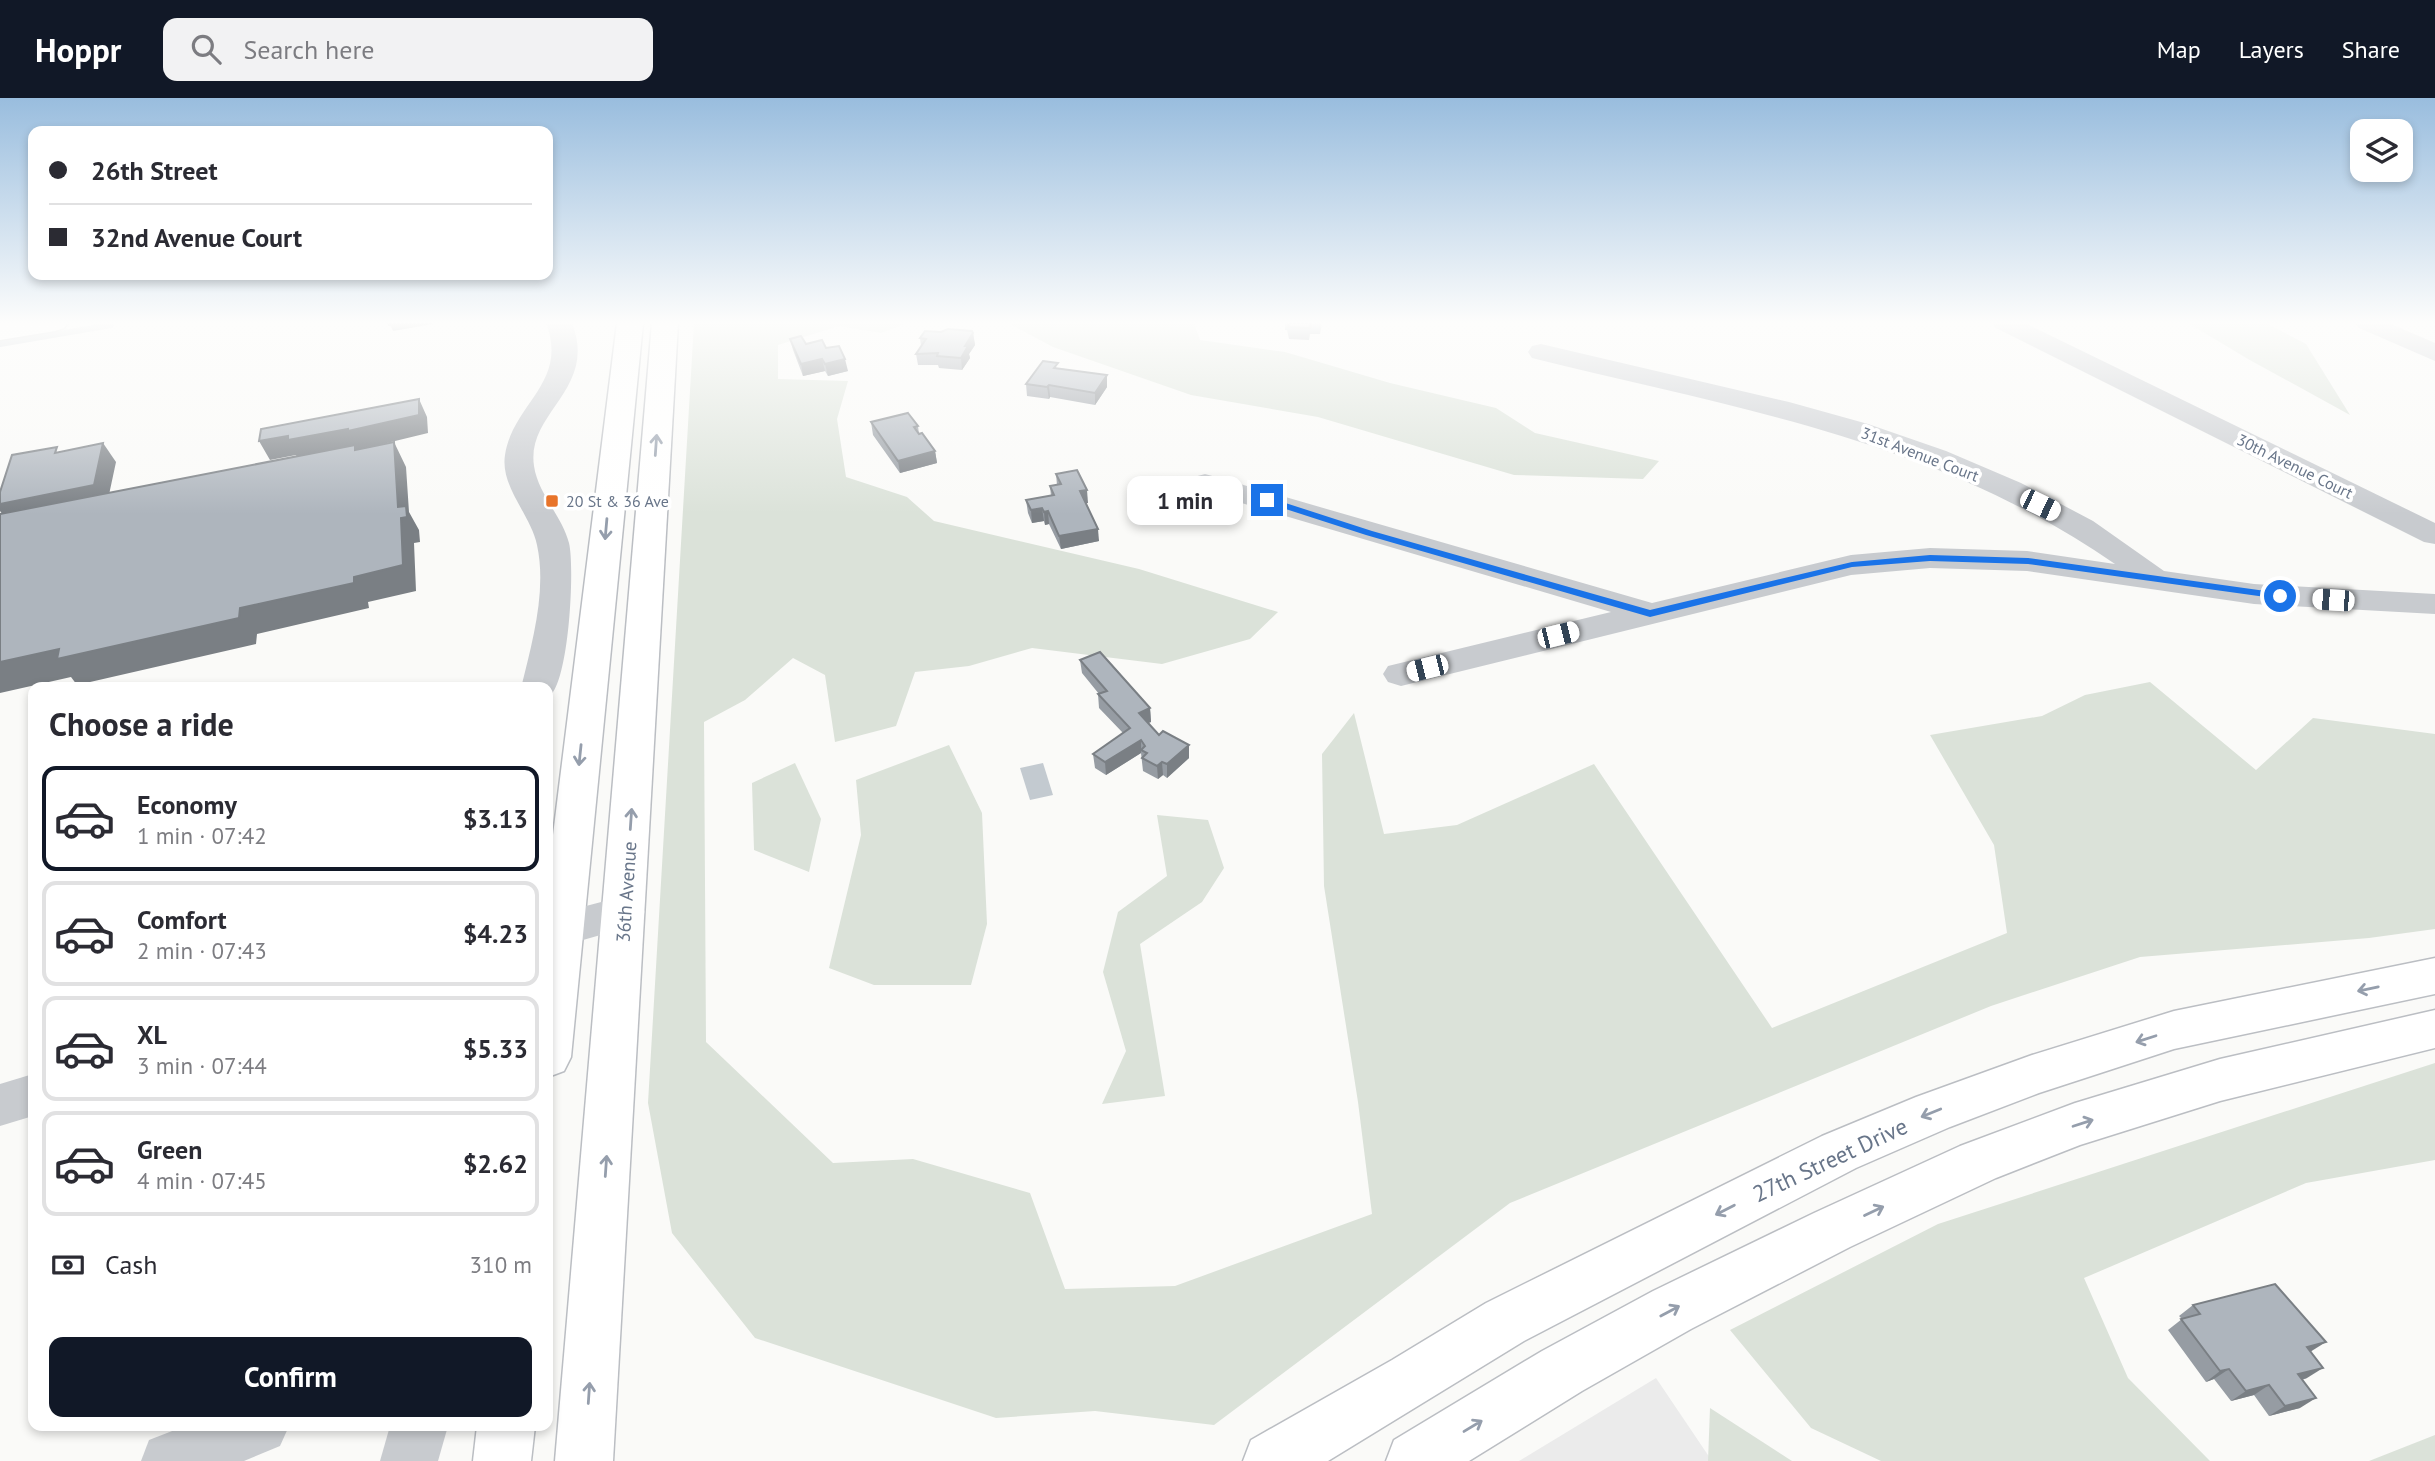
<!DOCTYPE html>
<html lang="en">
<head>
<meta charset="utf-8">
<style>
  :root { --surface:#fff; --page:#f2f2f3; --text:#2b2b33; --muted:#7c7c81; --line:#e1e1e2; --accent:#111827 }
  body { margin:0; font-family:"PT Sans",sans-serif; background:var(--page); color:var(--text); height:100vh; display:flex; flex-direction:column; font-size:26px; white-space:nowrap }
  * { box-sizing:border-box; margin:0 }
  p { font-size:23px; color:var(--muted) }
  .icon { flex:none; width:38px; height:38px; fill:none; stroke:currentColor; stroke-width:2; stroke-linecap:round; stroke-linejoin:round }
  .map { position:relative; flex:1; overflow:hidden }
  .side { position:absolute; left:28px; top:584px; width:525px; height:749px; display:flex; flex-direction:column; background:var(--surface); border-radius:14px; box-shadow:0 4px 10px #0003 }
  .side>* { flex:none }
  .guide { position:absolute; left:28px; top:28px; width:525px; height:154px; border-radius:14px; box-shadow:0 4px 10px #0003; display:grid; align-content:center; height:154px; padding:0 21px; background:var(--surface) }
  .buttons { position:absolute; left:2350px; top:21px; display:grid; gap:14px }
  .buttons a { display:grid; place-items:center; width:63px; height:63px; border-radius:14px; background:var(--surface); box-shadow:0 4px 10px #0003; font-size:35px }
  .end { position:absolute; width:32px; height:32px; margin:-16px; border:9px solid #1a73e8; background:#fff; box-shadow:0 0 0 4px #fff }
  .from { border-radius:50% }
  .bubble { position:absolute; height:49px; border-radius:14px; background:var(--surface); box-shadow:0 4px 10px #0003; font-size:23px; font-weight:700; line-height:49px; text-align:center }
  .car { position:absolute; width:21px; height:42px; margin:-21px -10px; border-radius:9px; box-shadow:0 0 5px 2px #0007; background:linear-gradient(#fff 24%,#345 0 40%,#fff 0 76%,#345 0 86%,#fff 0) }
  .guide b { display:flex; align-items:center; gap:24px; height:66px; font-size:26px }
  .guide b+b { border-top:2px solid var(--line) }
  .guide i { width:18px; height:18px; background:var(--text) }
  ul { padding:0; list-style:none }
  li { display:flex; align-items:center; gap:21px; height:105px; margin:0 14px 10px; padding:0 7px; border:4px solid var(--line); border-radius:14px }
  li div { flex:1 }
  li b { display:block; font-size:26px }
  li em { font-style:normal; font-weight:700 }
  li.active { border-color:var(--accent) }
  li>.icon { width:63px; height:63px; stroke-width:1.5 }
  h2 { padding:0 21px; font-size:32px; line-height:84px }
  .pay { display:flex; align-items:center; gap:18px; height:77px; padding:0 21px; font-size:26px }
  .pay p { margin-inline-start:auto }
  .primary-button { display:flex; gap:14px; margin-top:auto; padding:14px 21px }
  .primary-button a { flex:1; height:80px; border-radius:14px; background:var(--accent); color:#fff; font-size:28px; font-weight:700; line-height:80px; text-align:center }
  header { display:flex; align-items:center; gap:42px; box-sizing:border-box; height:98px; padding:0 35px; background:var(--accent); color:#fff }
  header strong { font-size:33px }
  nav { display:flex; gap:38px; margin-inline-start:auto; font-size:24px }
  .search { width:490px; height:63px; background:var(--page); display:flex; align-items:center; gap:18px; box-sizing:border-box; padding:0 24px; border-radius:14px; color:var(--muted); font-size:26px }
  .map>svg:first-child { display:block }
  .built { fill:#ebebeb }
  .green { fill:#dbe2d9 }
  .water { fill:#c3cad0 }
  .lines { fill:none; stroke-linecap:round; stroke-linejoin:round }
  .stream { stroke:#c3cad0; stroke-width:6 }
  .major-casing { stroke:#bbbec3; stroke-width:3 }
  .minor { fill:#c8cbcf; fill-rule:evenodd }
  .major { fill:#fff; fill-rule:evenodd }
  .wall { fill:#969ca3 }
  .shaded-wall { fill:#7a7f84 }
  .building { fill:#aeb5bd; stroke:#7a7f84; stroke-width:2 }
  .oneway { stroke:#959eac }
  .route { fill:#1a73e8 }
  .poi-dot { fill:#e8742a; stroke:#fff; stroke-width:2.5 }
  .labels { text-anchor:middle; stroke-width:7; stroke-linejoin:round; paint-order:stroke }
  .far-street-label { font-size:16px; fill:#687589; stroke:#fff }
  .far-poi-label { font-size:16px; fill:#687589; stroke:#fff; text-anchor:start }
  .street-label { font-size:19px; fill:#687589; stroke:#fff }
  .near-street-label { font-size:23px; fill:#687589; stroke:#fff }
</style>
</head>
<body>
<header>
<strong>Hoppr</strong>
<div class="search"><svg class="icon" aria-label="search" viewBox="0 0 24 24"><circle cx="10" cy="10" r="6"/><path d="M15 15l6 6"/></svg>Search here</div>
<nav><a>Map</a><a>Layers</a><a>Share</a></nav>
</header>
<div class="map">
<svg width="2435" height="1363" viewBox="0 0 2435 1363">
  <rect width="100%" height="100%" fill="#fafaf8"/>
  <path class="built" d="M 1656,1280 L 1712,1363 L 1519,1363 Z"/>
  <g class="green">
    <path d="M 694,225 L 907,225 L 881,235 L 839,228 L 778,247 L 778,281 L 848,283 L 837,321 L 846,379 L 907,399 L 934,423 L 1139,471 L 1278,514 L 1250,541 L 1162,566 L 1032,550 L 969,568 L 915,574 L 896,628 L 835,644 L 825,577 L 793,560 L 745,602 L 704,624 L 706,944 L 833,1065 L 913,1061 L 1030,1095 L 1065,1191 L 1175,1188 L 1372,1116 L 1358,1004 L 1324,788 L 1322,656 L 1354,615 L 1384,736 L 1457,727 L 1594,666 L 1772,930 L 2007,835 L 1994,747 L 1930,637 L 2042,618 L 2085,597 L 2150,584 L 2256,672 L 2313,620 L 2435,636 L 2435,831 L 2369,840 L 2140,859 L 1991,908 L 1510,1105 L 1214,1327 L 1095,1313 L 996,1320 L 755,1240 L 672,1135 L 648,1005 Z"/>
    <path d="M 1008,225 L 1194,225 L 1200,242 L 1285,254 L 1390,285 L 1496,310 L 1535,335 L 1659,363 L 1643,381 L 1514,377 L 1318,319 L 1191,297 L 1053,249 Z"/>
    <path d="M 2188,225 L 2266,225 L 2306,246 L 2350,317 L 2248,261 Z"/>
    <path d="M 949,647 L 982,715 L 987,826 L 971,887 L 874,887 L 829,870 L 861,737 L 856,682 Z"/>
    <path d="M 795,665 L 821,721 L 809,774 L 754,752 L 752,685 Z"/>
    <path d="M 1157,717 L 1208,722 L 1224,770 L 1202,804 L 1140,846 L 1165,998 L 1102,1006 L 1126,953 L 1103,874 L 1118,814 L 1167,778 Z"/>
    <path d="M 2435,965 L 2435,1062 L 2306,1085 L 2084,1180 L 2128,1280 L 2210,1363 L 1881,1363 L 1811,1330 L 1730,1232 L 1938,1126 Z"/>
    <path d="M 1710,1310 L 1792,1363 L 1708,1363 Z"/>
    <path d="M 2435,1337 L 2435,1363 L 2369,1363 Z"/>
  </g>
  <path class="water" d="M 1043,665 L 1053,697 L 1030,702 L 1020,670 Z"/>
  <g class="lines">
    <path class="stream" d="M 0,246 L 111,227"/>
    <defs>
      <g id="major">
        <path d="M 9,225 L 68,225 L 64,230 L 55,233 L 0,242 L 0,226 Z"/>
        <path d="M 617,225 L 643,225 L 571,959 L 564,973 L 548,979 L 548,777 Z"/>
        <path d="M 652,225 L 678,225 L 613,1363 L 555,1363 Z"/>
        <path d="M 2435,860 L 2435,896 L 2174,951 L 2039,995 L 1950,1029 L 1856,1070 L 1524,1243 L 1328,1363 L 1243,1363 L 1251,1342 L 1392,1262 L 1486,1205 L 1822,1038 L 1916,999 L 2032,957 L 2174,913 Z"/>
        <path d="M 2435,912 L 2435,950 L 2220,1003 L 2080,1047 L 1996,1080 L 1850,1149 L 1691,1231 L 1582,1293 L 1469,1363 L 1386,1363 L 1394,1342 L 1542,1253 L 1653,1193 L 1814,1115 L 1960,1048 L 2075,1005 L 2220,961 Z"/>
        <path d="M 477,1328 L 535,1328 L 531,1363 L 473,1363 Z"/>
      </g>
    </defs>
    <use href="#major" class="major-casing"/>
    <g class="minor">
      <path d="M 546,225 L 572,225 C 598,292 526,314 534,368 C 538,396 562,418 569,445 C 575,469 569,589 548,599 L 548,590 L 521,590 C 532,545 547,493 537,447 C 531,417 500,389 505,357 C 513,305 569,285 546,225 Z"/>
      <path d="M 1992,225 L 2025,225 L 2435,425 L 2435,446 L 2424,444 L 1996,230 Z"/>
      <path d="M 2355,225 L 2389,225 L 2435,245 L 2435,263 L 2359,230 Z"/>
      <path d="M 1541,246 L 1789,304 L 1868,326 L 1946,353 L 2021,385 L 2093,423 L 2164,473 L 2254,486 L 2435,496 L 2435,516 L 2254,506 L 2027,473 L 1930,470 L 1851,477 L 1401,588 L 1388,584 L 1383,576 L 1388,568 L 1611,514 L 1194,391 L 1190,385 L 1194,379 L 1205,376 L 1216,379 L 1652,505 L 1851,457 L 1930,450 L 2027,453 L 2115,466 C 1936,342 1738,311 1532,260 L 1528,254 L 1532,248 Z"/>
      <path d="M 624,798 L 639,802 L 645,814 L 639,826 L 548,852 L 548,818 Z"/>
      <path d="M 33,976 L 33,1018 L 0,1028 L 0,986 Z"/>
      <path d="M 185,1328 L 289,1328 L 280,1348 L 244,1363 L 141,1363 L 149,1342 Z"/>
      <path d="M 390,1328 L 448,1328 L 438,1363 L 380,1363 Z"/>
    </g>
    <use href="#major" class="major"/>
  </g>
  <g class="wall">
    <path d="M 1285,225 L 1322,225 L 1320,236 L 1310,236 L 1309,242 L 1289,241 L 1287,232 L 1285,232 Z"/>
    <path d="M 941,234 L 973,235 L 975,247 L 969,256 L 970,260 L 962,272 L 939,270 L 938,267 L 918,267 L 916,256 L 921,248 L 920,240 Z"/>
    <path d="M 790,241 L 826,250 L 848,273 L 828,278 L 825,273 L 803,278 L 793,252 Z"/>
    <path d="M 1058,270 L 1107,277 L 1107,289 L 1095,307 L 1050,299 L 1049,301 L 1027,298 L 1026,286 Z"/>
    <path d="M 871,324 L 918,328 L 919,336 L 935,353 L 937,365 L 900,375 L 873,337 Z"/>
    <path d="M 1056,376 L 1088,405 L 1086,405 L 1099,443 L 1061,451 L 1049,426 L 1045,427 L 1044,423 L 1032,425 L 1028,415 L 1026,402 L 1051,398 L 1050,388 L 1057,387 Z"/>
    <path d="M 1080,562 L 1150,610 L 1151,624 L 1148,625 L 1159,637 L 1189,647 L 1189,660 L 1167,680 L 1163,677 L 1158,681 L 1143,673 L 1141,655 L 1106,677 L 1095,670 L 1093,656 L 1123,635 L 1099,610 L 1098,596 L 1099,596 L 1082,575 Z"/>
    <path d="M 2193,1207 L 2307,1280 L 2302,1282 L 2300,1310 L 2269,1318 L 2254,1297 L 2231,1303 L 2214,1281 L 2206,1284 L 2168,1232 L 2182,1221 L 2179,1218 Z"/>
  </g>
  <g class="shaded-wall">
    <path d="M 387,225 L 433,225 L 433,226 L 393,233 L 391,228 L 388,228 Z"/>
    <path d="M 973,235 L 975,247 L 969,256 L 970,260 L 962,272 L 961,260 L 965,248 Z"/>
    <path d="M 822,261 L 825,273 L 803,278 L 801,266 Z"/>
    <path d="M 845,261 L 848,273 L 828,278 L 825,266 Z"/>
    <path d="M 1107,277 L 1107,289 L 1095,307 L 1095,295 Z"/>
    <path d="M 1049,287 L 1050,299 L 1049,301 L 1047,289 Z"/>
    <path d="M 419,301 L 427,319 L 428,335 L 358,352 L 298,361 L 296,357 L 270,362 L 259,343 Z"/>
    <path d="M 394,344 L 406,369 L 409,414 L 419,432 L 420,444 L 414,445 L 416,493 L 368,504 L 369,510 L 257,536 L 256,546 L 77,587 L 71,579 L 0,595 L 0,564 L 240,510 L 354,479 L 398,409 Z"/>
    <path d="M 103,345 L 116,364 L 107,406 L 10,426 L 0,413 L 0,406 Z"/>
    <path d="M 935,353 L 937,365 L 900,375 L 898,363 Z"/>
    <path d="M 1087,392 L 1088,405 L 1081,406 L 1080,393 Z"/>
    <path d="M 1042,410 L 1044,423 L 1032,425 L 1031,412 Z"/>
    <path d="M 1048,413 L 1049,426 L 1045,427 L 1044,414 Z"/>
    <path d="M 1098,431 L 1099,443 L 1061,451 L 1059,438 Z"/>
    <path d="M 1150,610 L 1151,624 L 1140,628 L 1139,615 Z"/>
    <path d="M 1141,642 L 1141,655 L 1106,677 L 1105,664 Z"/>
    <path d="M 1189,647 L 1189,660 L 1167,680 L 1167,666 Z"/>
    <path d="M 1162,664 L 1163,677 L 1158,681 L 1157,668 Z"/>
    <path d="M 2326,1244 L 2310,1254 L 2307,1249 Z"/>
    <path d="M 2323,1270 L 2307,1280 L 2282,1287 L 2298,1276 Z"/>
    <path d="M 2229,1271 L 2214,1281 L 2206,1284 L 2220,1273 Z"/>
    <path d="M 2269,1287 L 2254,1297 L 2231,1303 L 2246,1293 Z"/>
    <path d="M 2316,1300 L 2300,1310 L 2269,1318 L 2285,1308 Z"/>
  </g>
  <g class="building">
    <path d="M 1288,225 L 1311,225 L 1310,230 L 1289,229 Z"/>
    <path d="M 948,231 L 972,233 L 973,235 L 965,248 L 968,248 L 961,260 L 937,258 L 938,255 L 916,256 L 926,241 L 920,240 L 925,233 L 941,234 Z"/>
    <path d="M 801,238 L 806,246 L 822,242 L 826,250 L 839,248 L 845,261 L 825,266 L 822,261 L 801,266 L 790,241 Z"/>
    <path d="M 1043,263 L 1058,265 L 1054,270 L 1107,277 L 1095,295 L 1049,287 L 1047,289 L 1026,286 Z"/>
    <path d="M 419,301 L 419,317 L 348,333 L 348,331 L 288,342 L 288,338 L 259,343 L 261,331 Z"/>
    <path d="M 908,315 L 918,328 L 914,329 L 919,336 L 922,335 L 935,353 L 898,363 L 871,324 Z"/>
    <path d="M 394,344 L 398,409 L 406,408 L 407,419 L 401,420 L 403,467 L 354,479 L 354,485 L 240,510 L 239,520 L 57,561 L 59,551 L 0,564 L 0,416 L 355,347 L 355,352 Z"/>
    <path d="M 103,345 L 94,387 L 0,406 L 0,394 L 12,357 L 57,349 L 55,355 Z"/>
    <path d="M 1077,372 L 1087,392 L 1080,393 L 1098,431 L 1059,438 L 1048,413 L 1044,414 L 1042,410 L 1031,412 L 1026,402 L 1054,397 L 1050,388 L 1061,386 L 1056,376 Z"/>
    <path d="M 1100,554 L 1150,610 L 1139,615 L 1159,637 L 1163,633 L 1189,647 L 1167,666 L 1162,664 L 1157,668 L 1142,660 L 1147,655 L 1141,652 L 1145,648 L 1141,642 L 1105,664 L 1093,656 L 1130,630 L 1098,596 L 1107,593 L 1080,562 Z"/>
    <path d="M 2275,1186 L 2326,1244 L 2307,1249 L 2323,1270 L 2298,1276 L 2316,1300 L 2285,1308 L 2269,1287 L 2246,1293 L 2229,1271 L 2220,1273 L 2181,1221 L 2200,1216 L 2193,1207 Z"/>
  </g>
  <defs><path id="oneway-shaft" d="M-6 0H5M1.5-3L5.5 0L1.5 3" fill="none" stroke-width="1.6" stroke-linecap="round" stroke-linejoin="round" transform="scale(1.75)"/></defs>
  <g class="oneway">
    <use href="#oneway-shaft" transform="translate(656 347) rotate(-86)"/>
    <use href="#oneway-shaft" transform="translate(606 431) rotate(95)"/>
    <use href="#oneway-shaft" transform="translate(580 657) rotate(96)"/>
    <use href="#oneway-shaft" transform="translate(631 721) rotate(-86)"/>
    <use href="#oneway-shaft" transform="translate(2368 891) rotate(168)"/>
    <use href="#oneway-shaft" transform="translate(2146 941) rotate(162)"/>
    <use href="#oneway-shaft" transform="translate(1931 1015) rotate(158)"/>
    <use href="#oneway-shaft" transform="translate(2083 1025) rotate(-18)"/>
    <use href="#oneway-shaft" transform="translate(606 1068) rotate(-86)"/>
    <use href="#oneway-shaft" transform="translate(1725 1112) rotate(153)"/>
    <use href="#oneway-shaft" transform="translate(1874 1113) rotate(-25)"/>
    <use href="#oneway-shaft" transform="translate(1670 1213) rotate(-28)"/>
    <use href="#oneway-shaft" transform="translate(589 1295) rotate(-86)"/>
    <use href="#oneway-shaft" transform="translate(1473 1328) rotate(-31)"/>
  </g>
  <linearGradient id="sky" x2="0" y2="1"><stop stop-color="#99bdde"/><stop offset="0.54" stop-color="#fdfdfc"/><stop offset="1" stop-color="#fdfdfc" stop-opacity="0"/></linearGradient>
  <rect width="2435" height="416" fill="url(#sky)"/>
  <path class="route" d="M 1267,399 L 1372,433 L 1650,512 L 1852,464 L 1930,457 L 2028,460 L 2280,495 L 2285,498 L 2280,501 L 2028,466 L 1930,463 L 1852,469 L 1650,519 L 1366,437 L 1264,404 L 1264,400 Z"/>
  <rect class="poi-dot" x="545" y="396" width="14" height="14" rx="3.5"/>
  <g class="labels">
    <g class="far-street-label">
      <text transform="translate(1920 356) rotate(21)" y="6">31st Avenue Court</text>
      <text transform="translate(2295 368) rotate(26)" y="6">30th Avenue Court</text>
    </g>
    <g class="far-poi-label">
      <text x="566" y="409">20 St &amp; 36 Ave</text>
    </g>
    <g class="street-label">
      <text transform="translate(626 794) rotate(-86)" y="7">36th Avenue</text>
    </g>
    <g class="near-street-label">
      <text transform="translate(1830 1062) rotate(-25)" y="8">27th Street Drive</text>
    </g>
  </g>
</svg>
<div class="buttons">
<a><svg class="icon" aria-label="layers" viewBox="0 0 24 24"><path d="M12 4l9 5-9 5-9-5zM3 14l9 5 9-5"/></svg></a>
</div>
<i class="end from" style="left:2280px;top:498px"></i>
<i class="end" style="left:1267px;top:402px"></i>
<div class="bubble" style="left:1127px;top:378px;width:116px">1 min</div>
<i class="car" style="left:2040px;top:407px;rotate:116deg"></i>
<i class="car" style="left:2333px;top:502px;rotate:274deg"></i>
<i class="car" style="left:1558px;top:537px;rotate:76deg"></i>
<i class="car" style="left:1427px;top:570px;rotate:256deg"></i>
<div class="guide">
<b><i class="from"></i>26th Street</b>
<b><i></i>32nd Avenue Court</b>
</div>
<section class="side">
<h2>Choose a ride</h2>
<ul>
<li class="active"><svg class="icon" aria-label="car" viewBox="0 0 24 24"><path d="M5 17H2v-5l4-1 3-4h7l3 4 3 1v5h-3M9 17h6M6 11h13"/><circle cx="7" cy="17" r="2"/><circle cx="17" cy="17" r="2"/></svg><div><b>Economy</b><p>1 min · 07:42</p></div><em>$3.13</em></li>
<li><svg class="icon" aria-label="car" viewBox="0 0 24 24"><path d="M5 17H2v-5l4-1 3-4h7l3 4 3 1v5h-3M9 17h6M6 11h13"/><circle cx="7" cy="17" r="2"/><circle cx="17" cy="17" r="2"/></svg><div><b>Comfort</b><p>2 min · 07:43</p></div><em>$4.23</em></li>
<li><svg class="icon" aria-label="car" viewBox="0 0 24 24"><path d="M5 17H2v-5l4-1 3-4h7l3 4 3 1v5h-3M9 17h6M6 11h13"/><circle cx="7" cy="17" r="2"/><circle cx="17" cy="17" r="2"/></svg><div><b>XL</b><p>3 min · 07:44</p></div><em>$5.33</em></li>
<li><svg class="icon" aria-label="car" viewBox="0 0 24 24"><path d="M5 17H2v-5l4-1 3-4h7l3 4 3 1v5h-3M9 17h6M6 11h13"/><circle cx="7" cy="17" r="2"/><circle cx="17" cy="17" r="2"/></svg><div><b>Green</b><p>4 min · 07:45</p></div><em>$2.62</em></li>
</ul>
<div class="pay"><svg class="icon" aria-label="cash" viewBox="0 0 24 24"><path d="M3 7h18v10H3z"/><circle cx="12" cy="12" r="2"/></svg>Cash<p>310 m</p></div>
<div class="primary-button"><a>Confirm</a></div>
</section>
</div>
</body>
</html>
